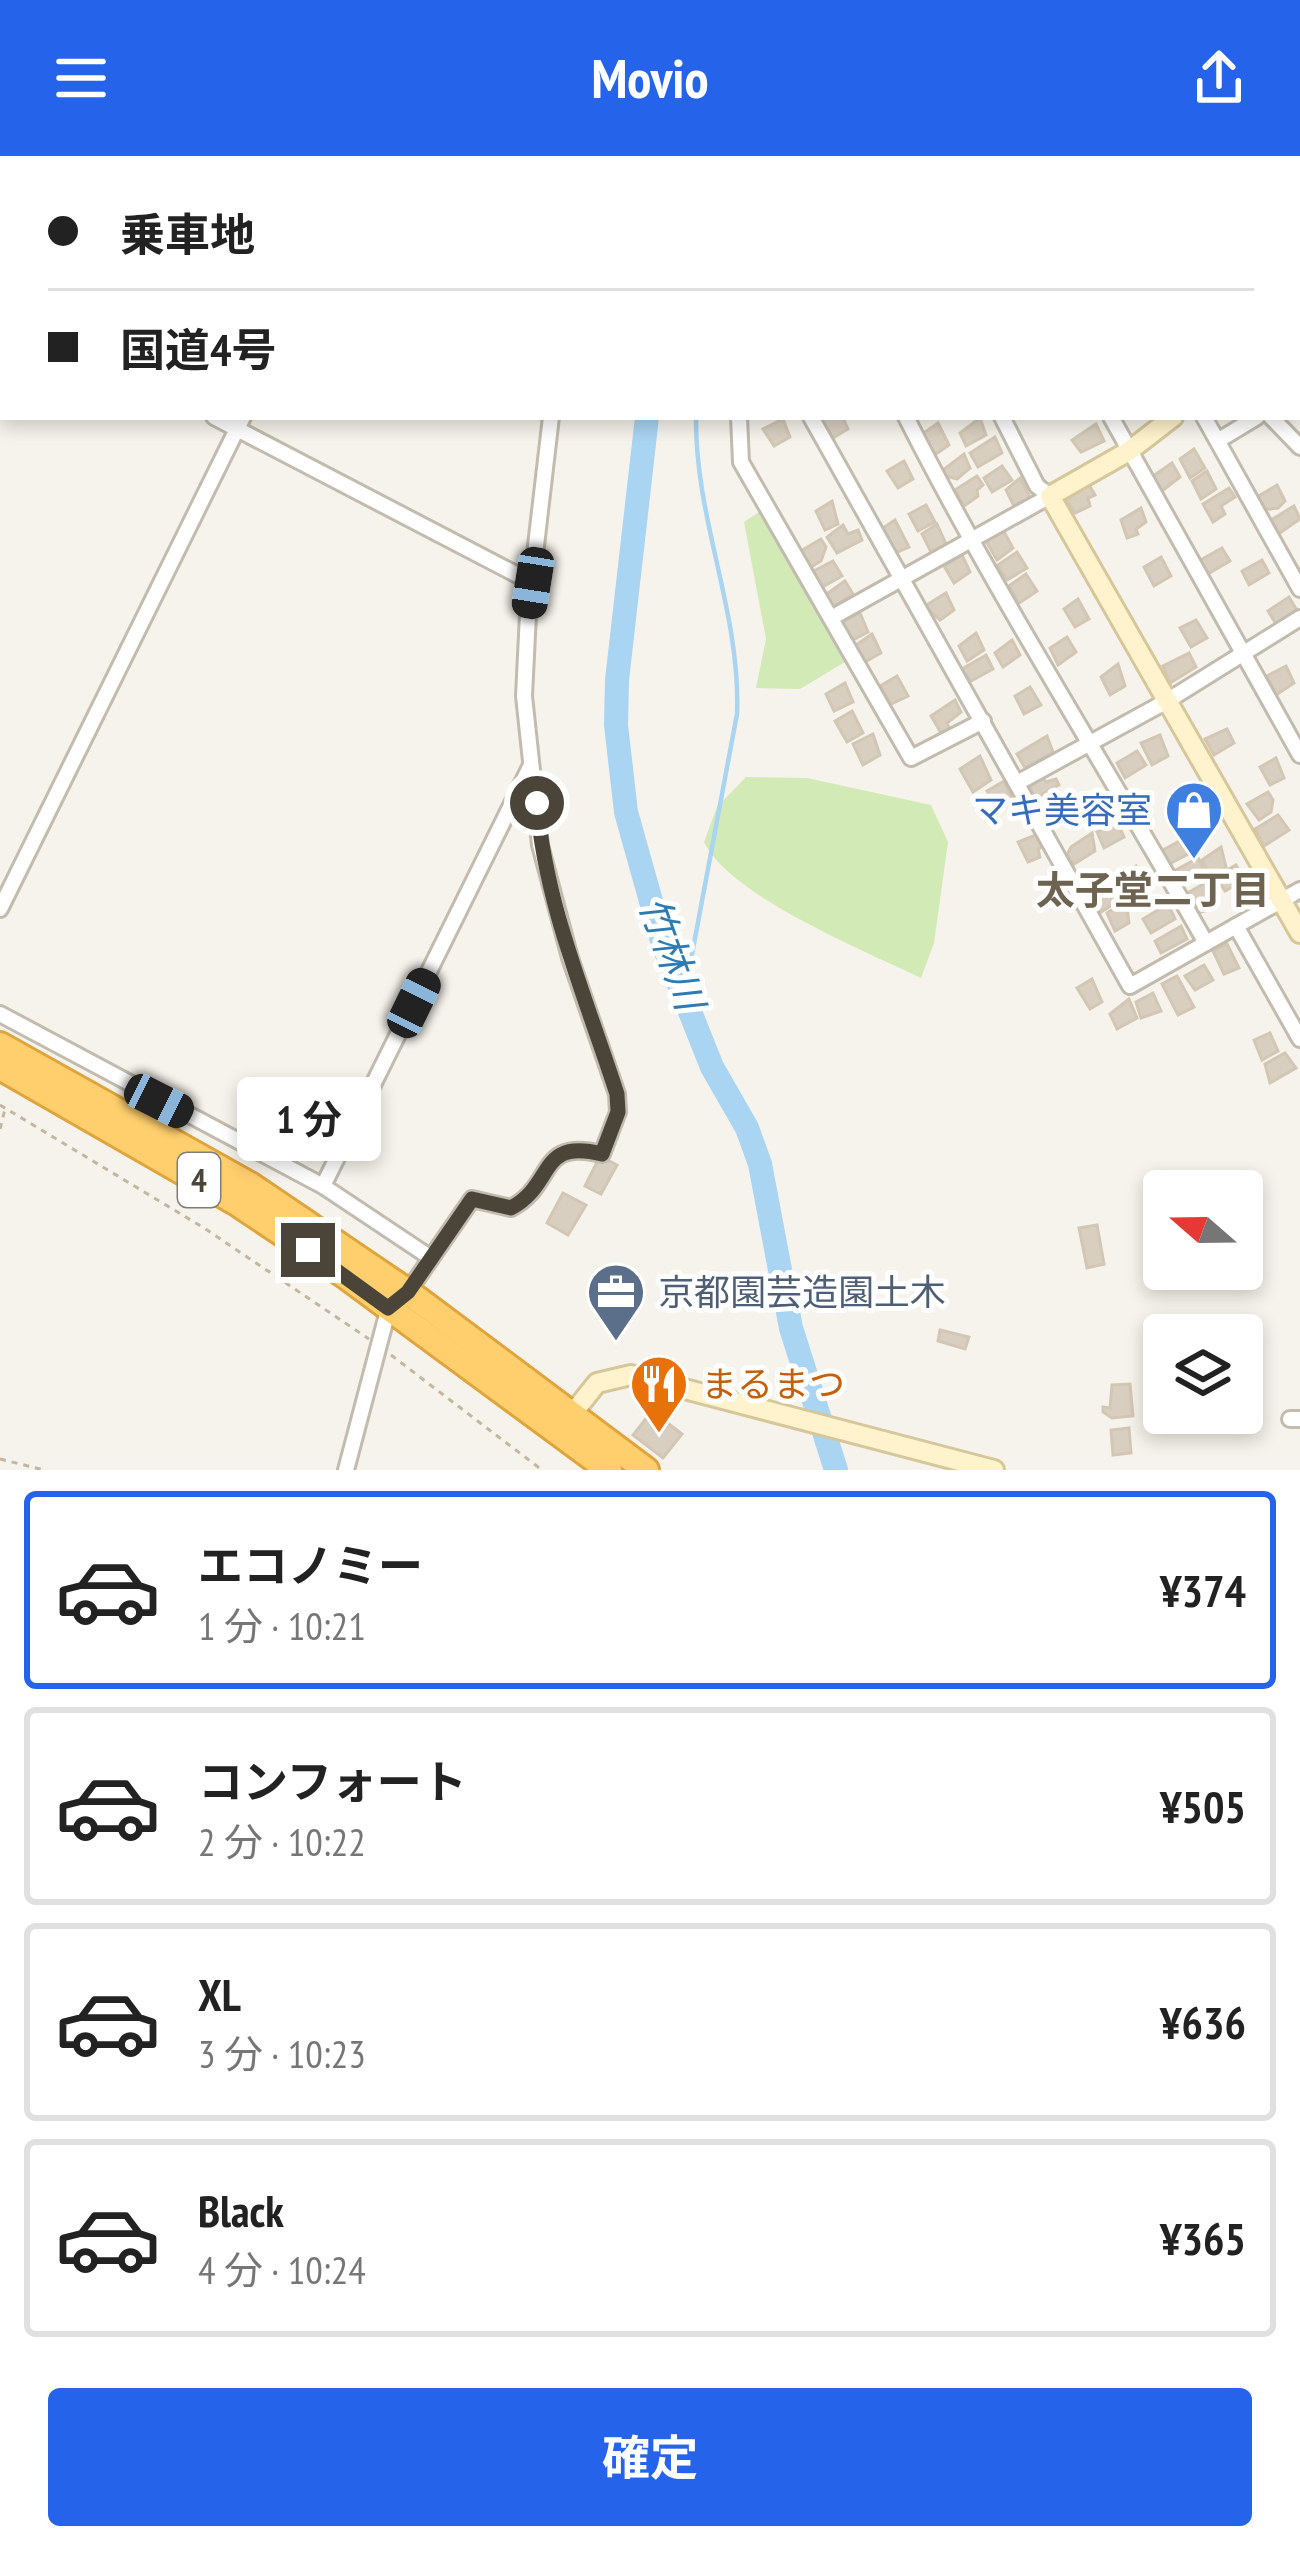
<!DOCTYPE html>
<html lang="ja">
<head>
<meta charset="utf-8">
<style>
  :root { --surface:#fff; --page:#f2f2f2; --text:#222; --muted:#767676; --line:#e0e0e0; --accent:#2563eb }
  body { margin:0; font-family:"PT Sans Narrow","Noto Sans JP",sans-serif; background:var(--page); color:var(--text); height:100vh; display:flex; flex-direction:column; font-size:45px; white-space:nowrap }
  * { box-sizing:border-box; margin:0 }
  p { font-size:39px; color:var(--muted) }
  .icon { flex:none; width:66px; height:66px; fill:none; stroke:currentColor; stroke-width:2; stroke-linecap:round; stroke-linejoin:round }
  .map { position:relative; height:1314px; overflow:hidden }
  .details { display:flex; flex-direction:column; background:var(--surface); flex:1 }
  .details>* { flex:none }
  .banner { position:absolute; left:0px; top:0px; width:1302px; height:264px; box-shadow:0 6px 18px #0003; display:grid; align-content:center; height:264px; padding:0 48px; background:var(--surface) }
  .needle { width:78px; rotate:290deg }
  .buttons { position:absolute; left:1143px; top:1014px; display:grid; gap:24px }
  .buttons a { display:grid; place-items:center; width:120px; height:120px; border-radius:12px; background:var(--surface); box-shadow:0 6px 18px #0003; font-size:60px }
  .end { position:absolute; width:54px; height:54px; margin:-27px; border:15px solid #4b4439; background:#fff; box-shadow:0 0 0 6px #fff }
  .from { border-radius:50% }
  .bubble { position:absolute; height:84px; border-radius:12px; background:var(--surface); box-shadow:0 6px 18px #0003; font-size:39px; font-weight:700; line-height:84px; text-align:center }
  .car { position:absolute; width:36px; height:72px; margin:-36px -18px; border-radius:15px; box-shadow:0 0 9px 3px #0007; background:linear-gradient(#222 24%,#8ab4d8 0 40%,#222 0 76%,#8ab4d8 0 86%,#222 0) }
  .banner b { display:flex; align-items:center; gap:42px; height:114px; font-size:45px }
  .banner b+b { border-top:3px solid var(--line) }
  .banner i { width:30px; height:30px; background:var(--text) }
  ul { padding:21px 0 0; list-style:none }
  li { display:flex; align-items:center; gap:36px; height:198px; margin:0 24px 18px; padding:0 24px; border:6px solid var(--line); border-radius:12px }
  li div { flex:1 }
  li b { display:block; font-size:45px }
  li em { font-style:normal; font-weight:700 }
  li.current { border-color:var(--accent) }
  li>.icon { width:108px; height:108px; stroke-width:1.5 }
  .primary-button { display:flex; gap:24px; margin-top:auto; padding:24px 48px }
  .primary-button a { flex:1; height:138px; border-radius:12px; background:var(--accent); color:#fff; font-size:48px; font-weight:700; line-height:138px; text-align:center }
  header { display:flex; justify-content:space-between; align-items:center; height:156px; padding:0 48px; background:var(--accent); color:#fff; font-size:54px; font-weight:700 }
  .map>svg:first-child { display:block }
  .green { fill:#d2eab5 }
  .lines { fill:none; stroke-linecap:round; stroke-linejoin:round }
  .stream { stroke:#a9d4f2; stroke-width:4.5 }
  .river { stroke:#a9d4f2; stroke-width:24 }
  .building { fill:#d8cfc1; stroke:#d3c7b4; stroke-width:3 }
  .street-casing { stroke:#c2bbae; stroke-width:20 }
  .secondary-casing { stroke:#d6c79b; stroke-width:24 }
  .highway-casing { stroke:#e0a43c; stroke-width:30 }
  .path { stroke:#c4b79f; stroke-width:3; stroke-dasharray:6 6; stroke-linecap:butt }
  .street { stroke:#fff; stroke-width:14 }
  .secondary { stroke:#fff3cd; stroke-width:18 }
  .highway { stroke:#ffcf6e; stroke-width:24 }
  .route { stroke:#4b4439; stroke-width:15 }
  .labels { text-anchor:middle; stroke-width:10; stroke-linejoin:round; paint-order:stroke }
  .shield { fill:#fff; stroke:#817c74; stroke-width:3 }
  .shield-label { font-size:33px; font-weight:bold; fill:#4b4439 }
  .shop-label { font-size:36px; fill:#366cbe; stroke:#fff; text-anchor:end }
  .service-label { font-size:36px; fill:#4e5e75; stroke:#fff; text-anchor:start }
  .food-label { font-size:36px; fill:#c56008; stroke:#fff; text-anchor:start }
  .neighbourhood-label { font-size:39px; font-weight:bold; fill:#6e6250; stroke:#fff }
  .water-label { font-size:39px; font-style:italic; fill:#2e7ab2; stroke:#fff }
</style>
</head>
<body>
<header><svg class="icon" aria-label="menu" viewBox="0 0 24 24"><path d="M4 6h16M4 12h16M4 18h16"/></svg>Movio<svg class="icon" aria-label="share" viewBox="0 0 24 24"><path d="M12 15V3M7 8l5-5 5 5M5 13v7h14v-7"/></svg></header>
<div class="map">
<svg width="1300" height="1314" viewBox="0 0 1300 1314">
  <rect width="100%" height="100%" fill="#f6f3ec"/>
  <g class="green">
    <path d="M 762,354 L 845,506 L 800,533 L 756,532 L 766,483 L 744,366 Z"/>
    <path d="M 746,621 L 807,622 L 931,649 L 948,686 L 934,787 L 921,822 C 865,795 730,740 704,686 L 717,651 Z"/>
  </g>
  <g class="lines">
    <g class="stream">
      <path d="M 774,0 L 774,3"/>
      <path d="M 684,841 L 737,558 C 741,456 695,365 696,261"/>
    </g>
    <g class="river">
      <path d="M 662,3 L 662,0"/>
      <path d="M 647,261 L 617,524 L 616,569 L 626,656 L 663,788 L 712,911 L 747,972 L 760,1008 L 791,1172 L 836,1314"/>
    </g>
  </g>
  <g class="building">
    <path d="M 827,261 L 848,261 L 844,264 L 848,273 L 833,282 L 821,264 Z"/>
    <path d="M 980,262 L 986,279 L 966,290 L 960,277 Z"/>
    <path d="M 783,263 L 790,281 L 774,290 L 763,273 Z"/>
    <path d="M 938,267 L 949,289 L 933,300 L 921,279 Z"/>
    <path d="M 1096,268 L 1104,285 L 1081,296 L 1072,284 Z"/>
    <path d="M 995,281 L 1002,297 L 978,311 L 970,297 Z"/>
    <path d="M 1194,293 L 1205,312 L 1190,322 L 1180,303 Z"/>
    <path d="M 964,298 L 970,312 L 957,323 L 946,320 L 943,314 Z"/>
    <path d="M 904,305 L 913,323 L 898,332 L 887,315 Z"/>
    <path d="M 1172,307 L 1180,321 L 1158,338 L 1149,323 Z"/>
    <path d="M 1002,310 L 1012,324 L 992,336 L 984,322 Z"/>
    <path d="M 1207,315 L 1216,333 L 1201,343 L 1192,325 Z"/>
    <path d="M 977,320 L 983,329 L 977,334 L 978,340 L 964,350 L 955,334 Z"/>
    <path d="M 1020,322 L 1030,341 L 1014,350 L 1006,334 Z"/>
    <path d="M 1089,329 L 1095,339 L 1088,342 L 1090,350 L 1075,357 L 1066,344 Z"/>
    <path d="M 1277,329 L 1285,345 L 1278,352 L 1263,354 L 1257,341 Z"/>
    <path d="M 1229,332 L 1235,341 L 1221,350 L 1225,358 L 1213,366 L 1203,348 Z"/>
    <path d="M 832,345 L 838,368 L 825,374 L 816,355 Z"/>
    <path d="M 926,349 L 935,366 L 918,375 L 909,358 Z"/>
    <path d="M 1294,350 L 1300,363 L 1277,379 L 1269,365 Z"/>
    <path d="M 1141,352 L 1146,366 L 1136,373 L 1138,378 L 1127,382 L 1121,364 Z"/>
    <path d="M 895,364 L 909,391 L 893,398 L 883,372 Z"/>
    <path d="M 937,368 L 946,388 L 932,398 L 922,378 Z"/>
    <path d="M 843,369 L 848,378 L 858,374 L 862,384 L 837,397 L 827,381 Z"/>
    <path d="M 1003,374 L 1013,392 L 997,404 L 986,385 Z"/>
    <path d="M 821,383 L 826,391 L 821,405 L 808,413 L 799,396 Z"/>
    <path d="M 1222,392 L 1230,405 L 1206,419 L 1197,406 Z"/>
    <path d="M 1017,396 L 1027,412 L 1007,424 L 998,409 Z"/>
    <path d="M 962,399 L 970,416 L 954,427 L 944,410 Z"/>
    <path d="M 1161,401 L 1171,420 L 1154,430 L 1144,411 Z"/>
    <path d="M 1262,404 L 1269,417 L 1249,429 L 1242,415 Z"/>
    <path d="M 833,405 L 842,420 L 819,433 L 810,417 Z"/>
    <path d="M 1026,418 L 1037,435 L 1019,447 L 1009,430 Z"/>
    <path d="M 845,425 L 853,438 L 831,452 L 824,440 Z"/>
    <path d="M 946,437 L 954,454 L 940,464 L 925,450 Z"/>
    <path d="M 1289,441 L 1298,456 L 1276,468 L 1268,455 Z"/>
    <path d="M 1078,443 L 1089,463 L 1075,471 L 1064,453 Z"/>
    <path d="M 860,457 L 868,476 L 851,485 L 842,466 Z"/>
    <path d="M 1196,464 L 1207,482 L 1191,491 L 1180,472 Z"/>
    <path d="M 976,477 L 984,494 L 967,505 L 959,490 Z"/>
    <path d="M 872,478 L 881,497 L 865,506 L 856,489 Z"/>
    <path d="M 1067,481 L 1076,496 L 1058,509 L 1050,492 Z"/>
    <path d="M 1012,484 L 1020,499 L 1003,511 L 995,497 Z"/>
    <path d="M 1189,497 L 1196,511 L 1170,527 L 1163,510 Z"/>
    <path d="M 986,499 L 993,513 L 971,525 L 962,513 Z"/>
    <path d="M 1118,508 L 1125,530 L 1110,539 L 1101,521 Z"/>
    <path d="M 1286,510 L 1294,527 L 1276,539 L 1267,520 Z"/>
    <path d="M 897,520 L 908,540 L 891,548 L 880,530 Z"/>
    <path d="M 845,527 L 853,546 L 834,555 L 826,538 Z"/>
    <path d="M 1030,531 L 1041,549 L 1024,558 L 1015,540 Z"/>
    <path d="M 955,544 L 961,556 L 947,567 L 950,574 L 941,577 L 931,560 Z"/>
    <path d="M 852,555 L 863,577 L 847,586 L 835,565 Z"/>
    <path d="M 1227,573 L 1234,587 L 1214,599 L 1205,583 Z"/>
    <path d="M 873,578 L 880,599 L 863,609 L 853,588 Z"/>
    <path d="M 1160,579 L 1168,600 L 1152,609 L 1141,587 Z"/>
    <path d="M 1047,580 L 1053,596 L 1025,612 L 1017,598 Z"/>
    <path d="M 1137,595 L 1146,609 L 1125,622 L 1117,607 Z"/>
    <path d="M 980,600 L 991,624 L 973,636 L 960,613 Z"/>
    <path d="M 1276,602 L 1284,622 L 1270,629 L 1260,611 Z"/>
    <path d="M 1042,620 L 1046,626 L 1056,623 L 1059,629 L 1033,644 L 1030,627 Z"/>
    <path d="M 1004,625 L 1014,646 L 999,654 L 987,635 Z"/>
    <path d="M 1268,636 L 1273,644 L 1271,656 L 1259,664 L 1247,648 Z"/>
    <path d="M 1105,643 L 1110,655 L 1103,658 L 1105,666 L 1089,672 L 1081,657 Z"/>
    <path d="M 1278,659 L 1289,674 L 1264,690 L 1255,673 Z"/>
    <path d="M 1117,665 L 1124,681 L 1104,692 L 1097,676 Z"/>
    <path d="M 1092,677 L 1095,695 L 1074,708 L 1067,699 L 1071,691 Z"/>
    <path d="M 1038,678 L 1045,689 L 1038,693 L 1040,701 L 1028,706 L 1018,686 Z"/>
    <path d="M 1185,682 L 1192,696 L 1169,708 L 1161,695 Z"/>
    <path d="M 1221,691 L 1226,711 L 1210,719 L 1202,704 Z"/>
    <path d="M 1198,702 L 1205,716 L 1183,729 L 1176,714 Z"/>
    <path d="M 1236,709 L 1244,724 L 1225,735 L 1216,720 Z"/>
    <path d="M 1136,710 L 1144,728 L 1126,738 L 1117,722 Z"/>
    <path d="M 1210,724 L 1218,739 L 1203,748 L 1205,755 L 1194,758 L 1184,739 Z"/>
    <path d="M 1105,726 L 1115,747 L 1101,756 L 1090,736 Z"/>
    <path d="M 1126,744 L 1129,767 L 1115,775 L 1107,757 Z"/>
    <path d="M 1168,748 L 1175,763 L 1151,777 L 1143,763 Z"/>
    <path d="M 1181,770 L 1187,783 L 1161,797 L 1155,785 Z"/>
    <path d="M 1227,788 L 1239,812 L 1224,818 L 1213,795 Z"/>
    <path d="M 1204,809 L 1213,824 L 1195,834 L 1185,820 Z"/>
    <path d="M 1177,820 L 1194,851 L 1178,859 L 1162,828 Z"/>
    <path d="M 1092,823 L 1102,846 L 1090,853 L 1077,832 Z"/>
    <path d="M 1153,837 L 1161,855 L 1141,862 L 1136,846 Z"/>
    <path d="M 1129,843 L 1137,862 L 1117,873 L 1110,858 Z"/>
    <path d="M 1270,877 L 1278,895 L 1262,904 L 1254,884 Z"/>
    <path d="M 1285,897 L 1296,912 L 1270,927 L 1265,908 Z"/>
    <path d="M 600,1000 L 617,1009 L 601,1038 L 585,1030 Z"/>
    <path d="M 563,1037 L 586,1049 L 568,1079 L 547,1067 Z"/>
    <path d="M 1097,1069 L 1104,1108 L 1087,1112 L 1079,1072 Z"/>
    <path d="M 940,1174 L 969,1181 L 965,1193 L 938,1185 Z"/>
    <path d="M 1130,1228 L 1133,1260 L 1112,1262 L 1103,1256 L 1103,1251 L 1110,1252 L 1112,1229 Z"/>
    <path d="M 652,1255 L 682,1278 L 663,1302 L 633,1279 Z"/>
    <path d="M 1129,1272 L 1131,1297 L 1113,1299 L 1111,1274 Z"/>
  </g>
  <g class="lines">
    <defs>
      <g id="street">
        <path d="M 375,3 L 377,0"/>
        <path d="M 580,3 L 580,0"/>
        <path d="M 1299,103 L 1300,102"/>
        <path d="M 0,148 L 3,149"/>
        <path d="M 214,261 L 533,427"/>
        <path d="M 739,261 L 741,306 L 911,602 L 983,565"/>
        <path d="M 811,261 L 1130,830 L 1300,734"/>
        <path d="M 906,261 C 997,441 1107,611 1206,787"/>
        <path d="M 1111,261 L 1300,599"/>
        <path d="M 1204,261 L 1300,433"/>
        <path d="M 1271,261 L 1300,291"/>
        <path d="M 1219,284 L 1257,261"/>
        <path d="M 831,462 L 1050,340 L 1037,330 L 1002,261"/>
        <path d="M 1017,627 L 1167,545 L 1300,462"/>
        <path d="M 0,753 L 243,261"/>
        <path d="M 1236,770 L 1300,883"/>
        <path d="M 0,858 L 323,1030 L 531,609"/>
        <path d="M 323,1030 L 431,1102"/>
        <path d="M 407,1137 L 472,1043 L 511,1052 C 556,1029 536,982 602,998 L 618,956 L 617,938 L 570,802 L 540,689 L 524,540 L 528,458 L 551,261"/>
        <path d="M 1290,1263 L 1300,1263"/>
        <path d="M 346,1314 L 389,1151"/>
      </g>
      <g id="secondary">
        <path d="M 1050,0 L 1056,3"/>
        <path d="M 1299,189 L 1300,190"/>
        <path d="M 1173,261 L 1129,295 L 1050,340 L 1300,777"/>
        <path d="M 565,1267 L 597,1227 L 631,1219 L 994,1314"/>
      </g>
      <g id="highway">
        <path d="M 0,889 L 250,1029 L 408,1136 L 646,1314"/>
        <path d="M 0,911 L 237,1047 L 343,1118 L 609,1314"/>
      </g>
    </defs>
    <use href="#street" class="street-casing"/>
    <use href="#secondary" class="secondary-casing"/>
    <use href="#highway" class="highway-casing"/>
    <g class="path">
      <path d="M 0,949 L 204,1072 L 369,1183"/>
      <path d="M 0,973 L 5,953"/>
      <path d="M 391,1199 L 542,1314"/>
      <path d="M 0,1303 L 44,1314"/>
    </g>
    <use href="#street" class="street"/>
    <use href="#secondary" class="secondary"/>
    <use href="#highway" class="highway"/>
  </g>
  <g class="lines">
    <path class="route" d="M 308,1094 L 388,1152 L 408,1136 L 472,1043 L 511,1052 C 556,1028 537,982 602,998 L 618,956 L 617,938 C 586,842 545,748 537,647"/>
  </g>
  <defs>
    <symbol id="shop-pin" viewBox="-11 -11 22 30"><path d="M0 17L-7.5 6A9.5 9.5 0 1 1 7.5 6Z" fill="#3f7fe0" stroke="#fff"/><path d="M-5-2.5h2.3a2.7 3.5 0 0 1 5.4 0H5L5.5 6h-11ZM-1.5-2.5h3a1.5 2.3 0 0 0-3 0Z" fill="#fff"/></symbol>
    <symbol id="office-pin" viewBox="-11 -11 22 30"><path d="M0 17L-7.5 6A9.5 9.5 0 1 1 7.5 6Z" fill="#5c6f8a" stroke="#fff"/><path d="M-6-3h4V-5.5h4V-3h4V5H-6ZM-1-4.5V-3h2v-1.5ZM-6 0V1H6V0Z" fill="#fff"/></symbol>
    <symbol id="restaurant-pin" viewBox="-11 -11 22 30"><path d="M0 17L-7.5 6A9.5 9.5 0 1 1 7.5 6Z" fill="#e8710a" stroke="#fff"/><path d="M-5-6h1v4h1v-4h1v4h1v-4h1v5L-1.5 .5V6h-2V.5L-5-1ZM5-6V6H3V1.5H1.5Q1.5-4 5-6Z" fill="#fff"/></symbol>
  </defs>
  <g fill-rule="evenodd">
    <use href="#shop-pin" x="1161" y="621" width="66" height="90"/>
    <use href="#office-pin" x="583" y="1103" width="66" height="90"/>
    <use href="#restaurant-pin" x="626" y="1195" width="66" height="90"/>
  </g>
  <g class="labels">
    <rect class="shield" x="178" y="997" width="42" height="54" rx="9"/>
    <g class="shield-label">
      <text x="199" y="1036">4</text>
    </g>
    <g class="shop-label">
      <text x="1152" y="667">マキ美容室</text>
    </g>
    <g class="service-label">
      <text x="658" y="1149">京都園芸造園土木</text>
    </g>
    <g class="food-label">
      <text x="701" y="1241">まるまつ</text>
    </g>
    <g class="neighbourhood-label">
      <text x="1153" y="748">太子堂二丁目</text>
    </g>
    <g class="water-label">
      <text transform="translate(672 797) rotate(70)" y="14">竹林川</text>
    </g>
  </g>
</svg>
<div class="buttons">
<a><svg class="needle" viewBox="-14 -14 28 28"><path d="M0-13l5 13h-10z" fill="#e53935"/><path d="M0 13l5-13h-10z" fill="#767676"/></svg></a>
<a><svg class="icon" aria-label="layers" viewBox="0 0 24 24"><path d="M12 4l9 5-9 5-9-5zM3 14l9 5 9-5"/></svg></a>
</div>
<i class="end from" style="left:537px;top:647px"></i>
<i class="end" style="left:308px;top:1094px"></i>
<div class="bubble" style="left:237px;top:921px;width:144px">1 分</div>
<i class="car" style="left:533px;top:427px;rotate:189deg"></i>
<i class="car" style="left:414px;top:847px;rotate:26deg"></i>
<i class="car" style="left:159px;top:945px;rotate:117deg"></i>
<div class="banner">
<b><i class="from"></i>乗車地</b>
<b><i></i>国道4号</b>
</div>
</div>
<section class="details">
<ul>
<li class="current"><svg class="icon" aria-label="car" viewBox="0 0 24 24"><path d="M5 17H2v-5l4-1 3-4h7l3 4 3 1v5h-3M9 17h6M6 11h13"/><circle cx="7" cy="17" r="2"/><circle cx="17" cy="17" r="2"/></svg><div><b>エコノミー</b><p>1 分 · 10:21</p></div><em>¥374</em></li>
<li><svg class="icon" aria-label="car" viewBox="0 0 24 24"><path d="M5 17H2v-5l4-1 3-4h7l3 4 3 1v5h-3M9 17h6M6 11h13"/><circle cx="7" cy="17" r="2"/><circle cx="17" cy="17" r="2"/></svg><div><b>コンフォート</b><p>2 分 · 10:22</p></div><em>¥505</em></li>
<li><svg class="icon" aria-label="car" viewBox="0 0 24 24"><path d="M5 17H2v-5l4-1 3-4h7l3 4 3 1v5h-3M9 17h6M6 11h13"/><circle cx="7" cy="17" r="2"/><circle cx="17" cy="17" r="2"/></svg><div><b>XL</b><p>3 分 · 10:23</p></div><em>¥636</em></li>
<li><svg class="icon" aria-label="car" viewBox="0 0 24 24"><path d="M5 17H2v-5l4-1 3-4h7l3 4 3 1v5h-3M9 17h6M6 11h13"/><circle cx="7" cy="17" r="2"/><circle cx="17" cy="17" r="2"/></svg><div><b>Black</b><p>4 分 · 10:24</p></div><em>¥365</em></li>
</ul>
<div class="primary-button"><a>確定</a></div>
</section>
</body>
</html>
